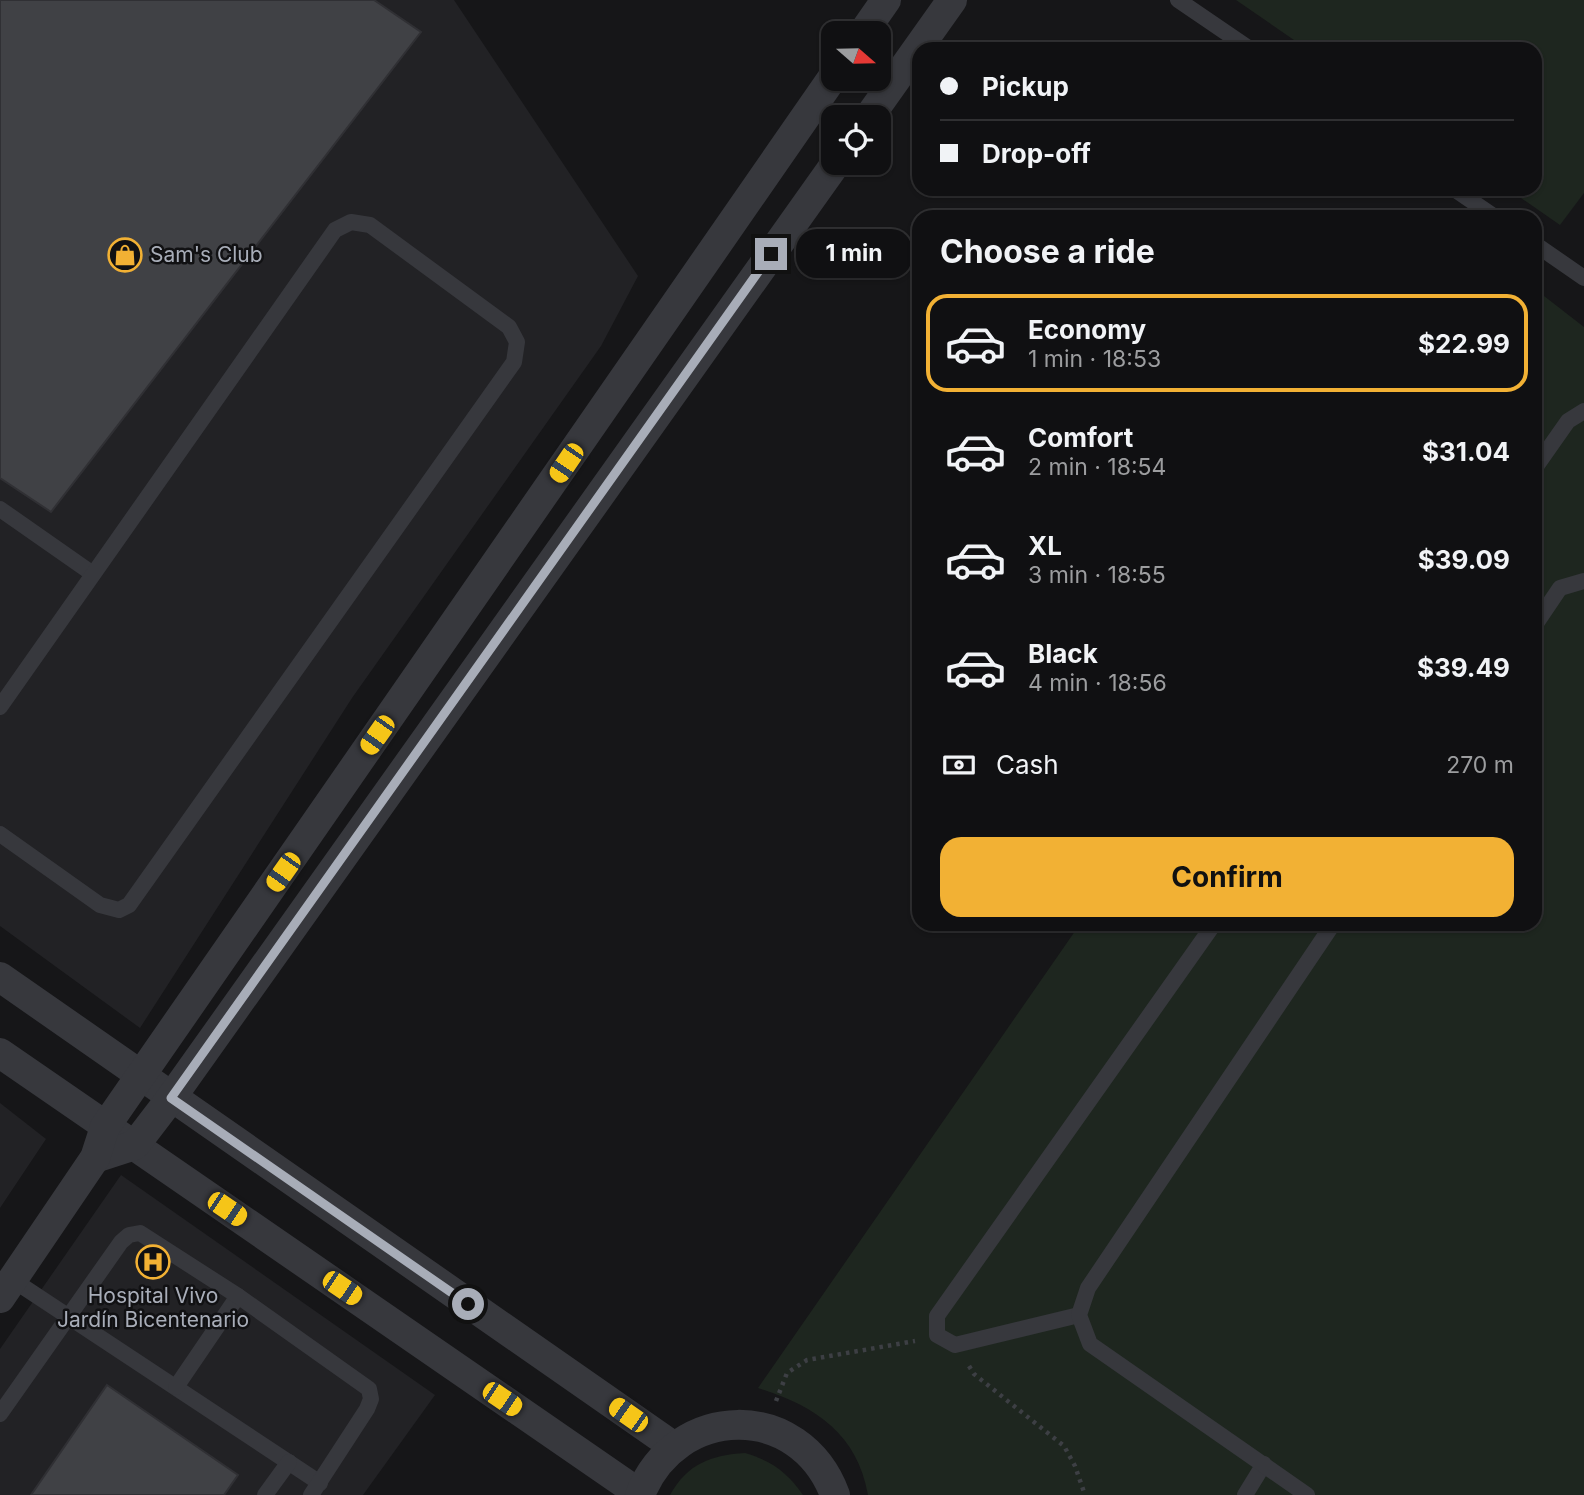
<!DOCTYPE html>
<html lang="en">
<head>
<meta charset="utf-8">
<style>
  :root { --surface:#101012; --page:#19191b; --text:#f1f3f6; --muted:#9c9d9f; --line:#303032; --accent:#f2b134 }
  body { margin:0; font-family:Inter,sans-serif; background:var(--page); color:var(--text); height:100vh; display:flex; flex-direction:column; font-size:26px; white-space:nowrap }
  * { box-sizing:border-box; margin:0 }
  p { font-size:23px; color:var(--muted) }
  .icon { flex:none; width:38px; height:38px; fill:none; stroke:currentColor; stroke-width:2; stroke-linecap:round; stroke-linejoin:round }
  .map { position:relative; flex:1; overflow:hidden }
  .side { position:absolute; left:912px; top:210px; width:630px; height:721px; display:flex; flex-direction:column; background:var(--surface); border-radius:21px; box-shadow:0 2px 5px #0004,0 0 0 2px var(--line) }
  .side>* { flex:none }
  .hud { position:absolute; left:912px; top:42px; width:630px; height:154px; border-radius:21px; box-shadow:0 2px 5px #0004,0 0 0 2px var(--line); display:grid; align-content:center; height:154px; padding:0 28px; background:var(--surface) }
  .needle { width:46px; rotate:110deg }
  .tools { position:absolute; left:821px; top:21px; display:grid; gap:14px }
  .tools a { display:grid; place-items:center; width:70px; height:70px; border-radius:14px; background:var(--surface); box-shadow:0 2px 5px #0004,0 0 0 2px var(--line); font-size:35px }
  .end { position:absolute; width:32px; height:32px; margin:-16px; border:9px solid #a8adb8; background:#111; box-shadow:0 0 0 4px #111 }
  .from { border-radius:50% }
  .bubble { position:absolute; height:49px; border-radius:21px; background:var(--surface); box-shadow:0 2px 5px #0004,0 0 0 2px var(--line); font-size:23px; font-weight:700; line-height:49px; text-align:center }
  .car { position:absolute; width:21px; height:42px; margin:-21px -10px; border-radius:9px; box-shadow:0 0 5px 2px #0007; background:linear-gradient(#f5c518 24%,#345 0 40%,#f5c518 0 76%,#345 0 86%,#f5c518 0) }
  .hud b { display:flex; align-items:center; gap:24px; height:66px; font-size:26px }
  .hud b+b { border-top:2px solid var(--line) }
  .hud i { width:18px; height:18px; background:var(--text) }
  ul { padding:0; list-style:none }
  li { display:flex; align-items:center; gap:21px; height:98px; margin:0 14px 10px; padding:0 14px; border:4px solid transparent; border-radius:21px }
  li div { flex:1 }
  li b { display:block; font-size:26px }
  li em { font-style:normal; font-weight:700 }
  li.active { border-color:var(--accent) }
  li>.icon { width:63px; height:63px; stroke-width:1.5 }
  h2 { padding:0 28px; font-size:32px; line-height:84px }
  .pay { display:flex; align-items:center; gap:18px; height:77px; padding:0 28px; font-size:26px }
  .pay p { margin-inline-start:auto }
  .primary-button { display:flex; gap:14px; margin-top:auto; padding:14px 28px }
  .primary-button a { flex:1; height:80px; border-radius:21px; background:var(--accent); color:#111; font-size:28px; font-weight:700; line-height:80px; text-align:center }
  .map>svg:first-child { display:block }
  .built { fill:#222225 }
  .green { fill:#1e261f }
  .building { fill:#404145; stroke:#303034; stroke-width:2 }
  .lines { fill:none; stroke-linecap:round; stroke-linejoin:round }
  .path { stroke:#3d3f44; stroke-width:4.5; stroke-dasharray:3.5 5; stroke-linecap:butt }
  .lane { stroke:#37383d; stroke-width:16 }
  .street { stroke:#37383d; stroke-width:30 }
  .route { stroke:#a8adb8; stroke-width:9 }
  .labels { text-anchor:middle; stroke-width:5; stroke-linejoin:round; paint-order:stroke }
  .poi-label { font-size:21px; fill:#a8adb8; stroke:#111113; text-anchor:start }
</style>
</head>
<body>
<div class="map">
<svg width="1584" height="1495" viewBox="0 0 1584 1495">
  <rect width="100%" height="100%" fill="#161618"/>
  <g class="built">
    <path d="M 0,0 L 454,0 L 638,276 L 601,346 L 352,698 L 140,1028 L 0,926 Z"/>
    <path d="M 0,1103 L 46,1139 L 0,1208 Z"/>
    <path d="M 121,1175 L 435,1395 L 363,1495 L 0,1495 L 0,1349 Z"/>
  </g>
  <g class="green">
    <path d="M 1236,0 L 1584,0 L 1584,193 L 1560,225 L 1508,189 L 1535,189 L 1535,49 L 1307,49 Z"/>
    <path d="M 1535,289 L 1584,327 L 1584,1495 L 868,1495 C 857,1433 815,1406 758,1388 L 1080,924 L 1535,924 Z"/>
    <path d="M 745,1453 C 772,1461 787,1472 803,1495 L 670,1495 C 687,1464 711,1455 745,1453 Z"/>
  </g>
  <g class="building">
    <path d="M 0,0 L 374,0 L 421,32 L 51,512 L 0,478 Z"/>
    <path d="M 107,1385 L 238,1475 L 224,1495 L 31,1495 Z"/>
  </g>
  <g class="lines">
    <g class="path">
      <path d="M 969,1366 L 974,1374 L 1064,1446 L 1075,1466 L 1085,1495"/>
      <path d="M 776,1401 L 787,1373 L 807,1360 L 915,1341"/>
    </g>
    <g class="lane">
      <path d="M 1178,0 L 1250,49"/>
      <path d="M 1454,189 L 1495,217"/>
      <path d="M 1535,244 L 1584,278"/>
      <path d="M 1535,468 L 1568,421 L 1584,411"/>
      <path d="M 0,509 L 93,574"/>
      <path d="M 1535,625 L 1560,588 L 1584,581"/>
      <path d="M 0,707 L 335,230 L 351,222 L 370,225 L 509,327 L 517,342 L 514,362 L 129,905 L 119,910 L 100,905 L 0,834"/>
      <path d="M 13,1280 L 320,1483"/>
      <path d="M 1079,1315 L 955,1345 L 937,1335 L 937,1316 L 1214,924"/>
      <path d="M 176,1387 L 238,1296"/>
      <path d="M 0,1414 L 121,1242 L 129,1235 L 140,1233 L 238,1296 L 369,1389 L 371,1399 L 367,1409 L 311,1495"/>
      <path d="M 265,1495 L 289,1462"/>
      <path d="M 1245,1495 L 1264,1464"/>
      <path d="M 1307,1495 L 1090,1344 L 1079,1315 L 1088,1288 L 1333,924"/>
    </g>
    <g class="street">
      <path d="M 863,33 L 886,0"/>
      <path d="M 869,117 L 952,0"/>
      <path d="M 0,977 L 673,1446"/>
      <path d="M 0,1053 L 640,1494"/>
      <path d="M 95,1158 L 135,1145 L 171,1098 L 836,163"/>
      <path d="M 0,1298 L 95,1158 L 105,1127 L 833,77"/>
      <path d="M 640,1495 C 676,1403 800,1400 835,1495"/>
    </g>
  </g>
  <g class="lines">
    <path class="route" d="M 468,1304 L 171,1098 L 771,254"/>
  </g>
  <defs>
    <symbol id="shop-ring" viewBox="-11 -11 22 22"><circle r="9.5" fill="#111113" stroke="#f2b134" stroke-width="1.5"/><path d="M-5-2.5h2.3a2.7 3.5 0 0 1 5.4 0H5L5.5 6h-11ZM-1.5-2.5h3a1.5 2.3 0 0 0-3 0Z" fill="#f2b134"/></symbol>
    <symbol id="hospital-ring" viewBox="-11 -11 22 22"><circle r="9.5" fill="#111113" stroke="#f2b134" stroke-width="1.5"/><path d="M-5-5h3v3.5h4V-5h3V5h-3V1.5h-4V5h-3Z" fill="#f2b134"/></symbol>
  </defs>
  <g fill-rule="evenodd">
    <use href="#shop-ring" x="106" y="236" width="38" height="38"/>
    <use href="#hospital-ring" x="134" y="1243" width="38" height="38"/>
  </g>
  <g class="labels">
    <g class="poi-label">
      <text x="150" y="262">Sam's Club</text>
      <text x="153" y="1303" text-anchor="middle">Hospital Vivo<tspan x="153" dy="24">Jardín Bicentenario</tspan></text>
    </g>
  </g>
</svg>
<div class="tools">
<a><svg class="needle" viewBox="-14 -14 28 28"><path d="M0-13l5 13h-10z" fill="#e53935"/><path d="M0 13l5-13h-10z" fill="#9c9d9f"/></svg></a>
<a><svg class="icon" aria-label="locate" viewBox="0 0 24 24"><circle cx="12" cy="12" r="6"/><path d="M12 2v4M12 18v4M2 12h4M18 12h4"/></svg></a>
</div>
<i class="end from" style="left:468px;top:1304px"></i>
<i class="end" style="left:771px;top:254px"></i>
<div class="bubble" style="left:796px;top:229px;width:116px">1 min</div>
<i class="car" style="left:566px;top:463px;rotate:214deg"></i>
<i class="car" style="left:377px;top:735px;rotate:215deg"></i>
<i class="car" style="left:283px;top:872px;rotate:215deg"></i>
<i class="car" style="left:227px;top:1209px;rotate:124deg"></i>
<i class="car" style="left:342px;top:1288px;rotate:124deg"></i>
<i class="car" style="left:502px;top:1399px;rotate:124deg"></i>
<i class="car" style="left:628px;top:1415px;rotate:305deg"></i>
<div class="hud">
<b><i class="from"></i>Pickup</b>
<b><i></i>Drop-off</b>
</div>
<section class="side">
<h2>Choose a ride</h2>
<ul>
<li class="active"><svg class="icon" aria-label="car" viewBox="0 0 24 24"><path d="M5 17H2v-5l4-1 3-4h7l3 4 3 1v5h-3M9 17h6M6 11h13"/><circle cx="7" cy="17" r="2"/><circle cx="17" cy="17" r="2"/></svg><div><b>Economy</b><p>1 min · 18:53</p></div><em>$22.99</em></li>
<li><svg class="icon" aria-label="car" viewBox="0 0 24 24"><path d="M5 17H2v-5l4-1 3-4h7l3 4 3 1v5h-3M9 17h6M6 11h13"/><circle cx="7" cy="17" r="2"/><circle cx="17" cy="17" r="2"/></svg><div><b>Comfort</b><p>2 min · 18:54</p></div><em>$31.04</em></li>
<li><svg class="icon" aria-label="car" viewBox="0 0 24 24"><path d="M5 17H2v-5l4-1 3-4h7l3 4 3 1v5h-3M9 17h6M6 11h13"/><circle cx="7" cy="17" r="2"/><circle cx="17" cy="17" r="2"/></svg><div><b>XL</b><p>3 min · 18:55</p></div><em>$39.09</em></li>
<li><svg class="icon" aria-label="car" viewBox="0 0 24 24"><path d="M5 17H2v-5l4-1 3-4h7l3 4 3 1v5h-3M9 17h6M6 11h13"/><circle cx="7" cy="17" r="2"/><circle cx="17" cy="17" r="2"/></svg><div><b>Black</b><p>4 min · 18:56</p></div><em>$39.49</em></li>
</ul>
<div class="pay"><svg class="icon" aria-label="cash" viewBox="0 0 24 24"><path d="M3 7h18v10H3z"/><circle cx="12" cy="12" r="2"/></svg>Cash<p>270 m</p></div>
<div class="primary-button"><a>Confirm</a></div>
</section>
</div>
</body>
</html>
